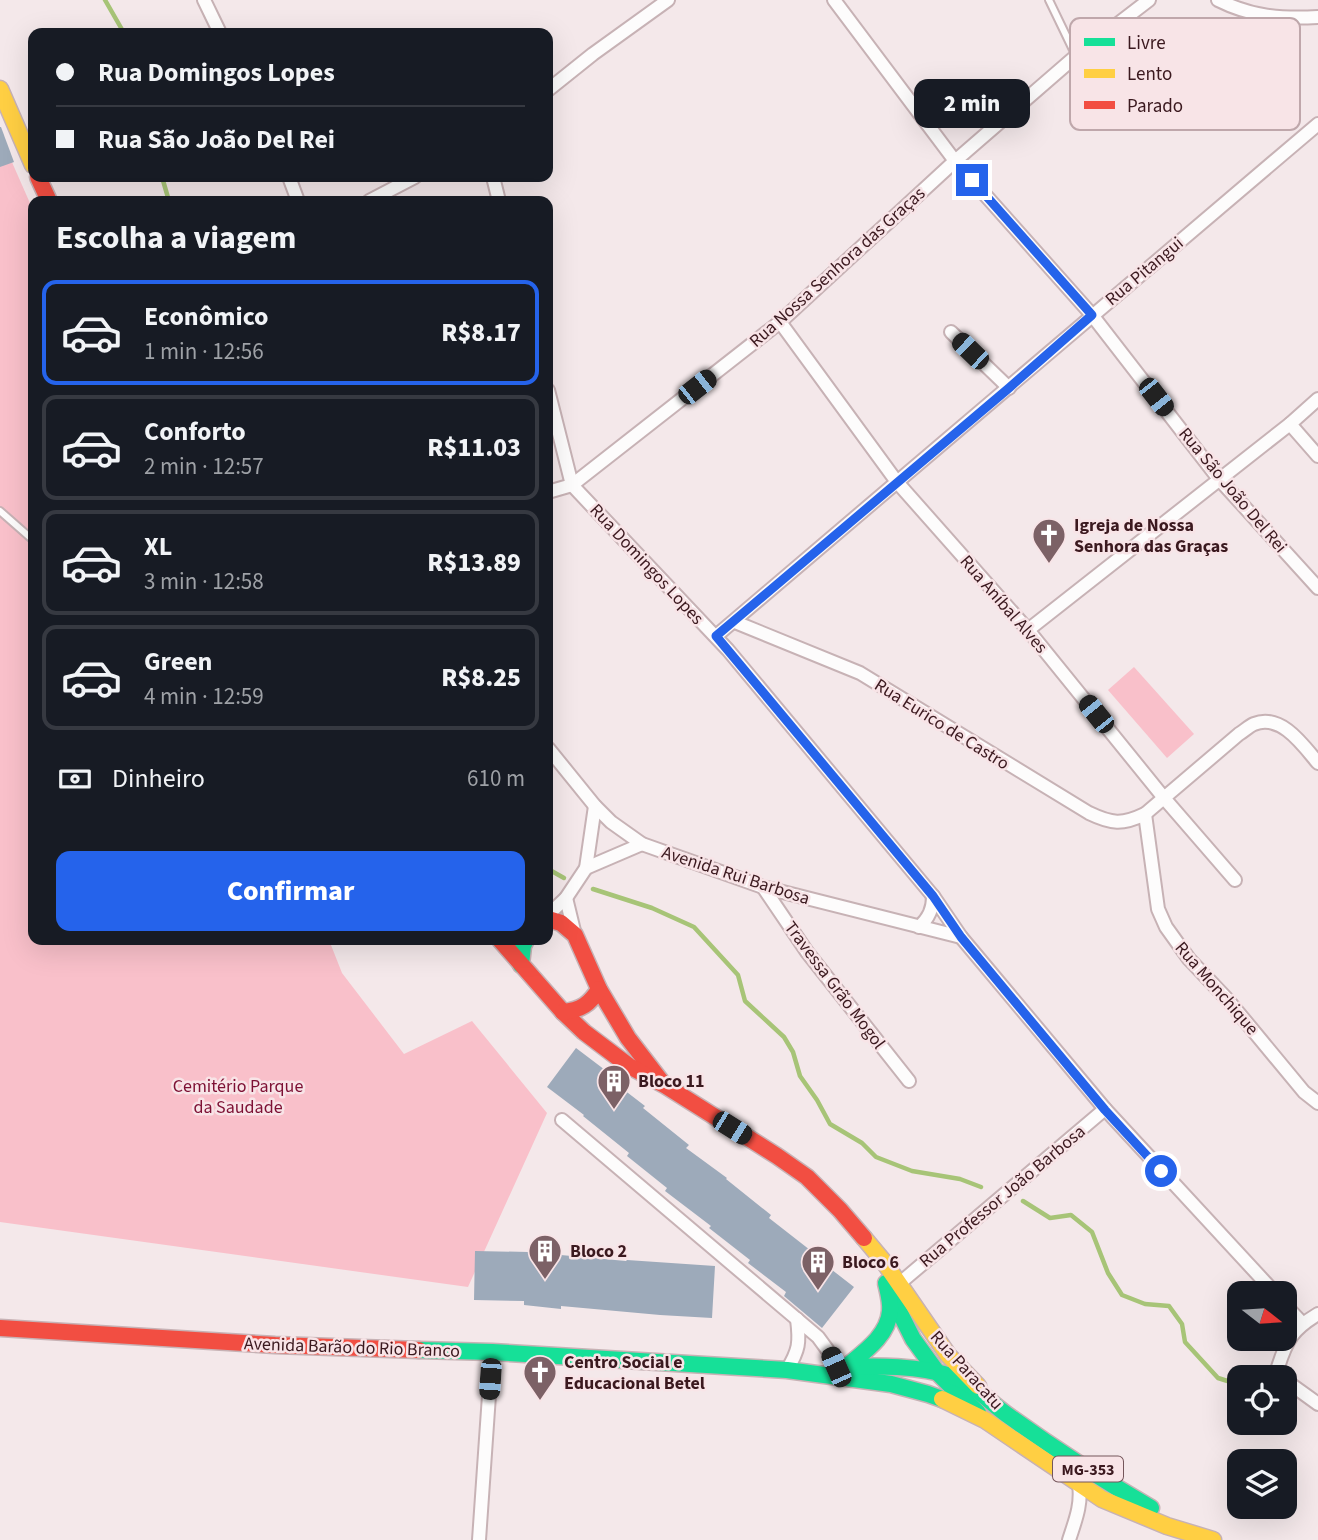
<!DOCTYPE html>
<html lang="pt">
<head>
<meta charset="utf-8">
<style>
  :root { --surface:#171b24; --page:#242831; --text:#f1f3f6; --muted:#9ea1a6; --line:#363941; --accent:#2563eb }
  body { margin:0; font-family:"Source Sans 3",sans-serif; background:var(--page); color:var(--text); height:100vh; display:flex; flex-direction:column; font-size:26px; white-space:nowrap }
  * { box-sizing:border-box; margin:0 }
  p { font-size:23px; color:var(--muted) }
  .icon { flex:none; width:38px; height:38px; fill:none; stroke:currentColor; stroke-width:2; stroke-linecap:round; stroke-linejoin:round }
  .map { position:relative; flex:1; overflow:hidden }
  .drawer { position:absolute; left:28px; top:196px; width:525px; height:749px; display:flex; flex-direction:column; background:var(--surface); border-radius:14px; box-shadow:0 7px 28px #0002 }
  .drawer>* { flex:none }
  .banner { position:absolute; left:28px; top:28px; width:525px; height:154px; border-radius:14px; box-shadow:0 7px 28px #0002; display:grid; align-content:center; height:154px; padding:0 28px; background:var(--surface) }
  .needle { width:46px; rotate:107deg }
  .tools { position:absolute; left:1227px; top:1281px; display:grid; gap:14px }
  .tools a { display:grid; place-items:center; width:70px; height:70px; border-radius:14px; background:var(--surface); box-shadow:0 7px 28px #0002; font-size:35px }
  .end { position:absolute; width:32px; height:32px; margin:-16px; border:9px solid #2563eb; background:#fff; box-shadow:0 0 0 4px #fff }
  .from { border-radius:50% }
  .bubble { position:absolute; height:49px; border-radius:14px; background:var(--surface); box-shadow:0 7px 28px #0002; font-size:23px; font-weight:800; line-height:49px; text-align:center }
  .car { position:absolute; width:21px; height:42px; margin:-21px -10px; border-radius:9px; box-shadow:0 0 5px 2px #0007; background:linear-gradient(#222 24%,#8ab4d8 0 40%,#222 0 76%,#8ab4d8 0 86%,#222 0) }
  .banner b { display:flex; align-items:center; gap:24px; height:66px; font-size:26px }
  .banner b+b { border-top:2px solid var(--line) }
  .banner i { width:18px; height:18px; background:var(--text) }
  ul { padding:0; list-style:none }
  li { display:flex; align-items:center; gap:21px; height:105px; margin:0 14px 10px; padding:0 14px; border:4px solid var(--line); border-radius:14px }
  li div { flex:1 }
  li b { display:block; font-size:26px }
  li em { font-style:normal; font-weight:800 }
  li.active { border-color:var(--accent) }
  li>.icon { width:63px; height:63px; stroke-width:1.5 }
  h2 { padding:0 28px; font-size:32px; line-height:84px }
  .pay { display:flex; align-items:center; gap:18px; height:77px; padding:0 28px; font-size:26px }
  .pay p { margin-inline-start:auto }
  .action { display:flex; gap:14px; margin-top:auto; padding:14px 28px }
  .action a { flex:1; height:80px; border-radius:14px; background:var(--accent); color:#fff; font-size:28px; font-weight:800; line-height:80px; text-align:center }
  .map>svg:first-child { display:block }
  .green { fill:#f9c0ca }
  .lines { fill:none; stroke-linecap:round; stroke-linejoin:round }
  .stream { stroke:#a7c477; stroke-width:4.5 }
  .building { fill:#9daaba }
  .lane-casing { stroke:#c7b2b5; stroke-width:10 }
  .street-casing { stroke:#c7b2b5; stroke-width:16 }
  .fast-casing { stroke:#c7b2b5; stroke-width:19 }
  .slow-casing { stroke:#c7b2b5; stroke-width:19 }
  .jam-casing { stroke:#c7b2b5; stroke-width:19 }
  .lane { stroke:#fdfcfc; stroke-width:6 }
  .street { stroke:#fdfcfc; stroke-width:12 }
  .fast { stroke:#16e098; stroke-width:16 }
  .slow { stroke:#ffcf43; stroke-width:16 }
  .jam { stroke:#f24e42; stroke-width:16 }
  .route { stroke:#2563eb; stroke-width:9 }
  .labels { text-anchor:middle; stroke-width:5; stroke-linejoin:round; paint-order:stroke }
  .shield { fill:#f8e4e7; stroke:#74565b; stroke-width:2 }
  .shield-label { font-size:16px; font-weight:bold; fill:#3b191f }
  .street-label { font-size:18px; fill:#3b191f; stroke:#f8e4e7 }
  .poi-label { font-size:18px; font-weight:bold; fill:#3b191f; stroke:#f8e4e7; text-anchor:start }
  .park-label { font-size:18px; fill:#7d1034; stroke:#f8e4e7 }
  .key { fill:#f8e4e7; stroke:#bfa7ab; stroke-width:2 }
  .key-label { font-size:19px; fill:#3b191f }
</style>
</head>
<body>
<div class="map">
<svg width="1318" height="1540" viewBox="0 0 1318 1540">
  <rect width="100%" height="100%" fill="#f4e8ea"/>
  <g class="green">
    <path d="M 0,135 L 33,210 L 33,940 L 329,940 L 342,973 L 404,1054 L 472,1021 L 547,1113 L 468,1287 L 0,1222 Z"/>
    <path d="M 1134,667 L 1194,734 L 1167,758 L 1108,690 Z"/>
  </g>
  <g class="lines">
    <g class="stream">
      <path d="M 105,0 L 124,33"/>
      <path d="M 162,177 L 169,201"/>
      <path d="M 548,869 L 564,878"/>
      <path d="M 593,889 L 652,908 L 694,927 L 738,975 L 745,1001 L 784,1037 L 793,1052 L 800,1076 L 817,1100 L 830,1124 L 862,1143 L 876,1157 L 912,1171 L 960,1179 L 981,1187"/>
      <path d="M 1023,1201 L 1050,1218 L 1071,1215 L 1092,1232 L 1108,1273 L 1122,1295 L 1145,1304 L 1169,1306 L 1182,1324 L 1185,1342 L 1218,1378 L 1237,1384 L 1239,1384"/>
      <path d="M 1254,1377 L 1261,1375 L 1265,1377"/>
    </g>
  </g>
  <g class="building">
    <path d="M 0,127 L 1,127 L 14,162 L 0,167 Z"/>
    <path d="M 576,1048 L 609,1073 L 606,1076 L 645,1106 L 643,1108 L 689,1145 L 686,1148 L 727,1178 L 726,1179 L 771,1215 L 769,1218 L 810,1250 L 809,1252 L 854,1287 L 822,1328 L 784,1296 L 786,1292 L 748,1263 L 750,1260 L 709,1228 L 711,1226 L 665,1191 L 667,1188 L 627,1156 L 629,1153 L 583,1116 L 584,1115 L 547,1087 Z"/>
    <path d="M 475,1251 L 528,1252 L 626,1261 L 627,1260 L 715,1266 L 712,1318 L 660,1315 L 561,1306 L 561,1309 L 524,1305 L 524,1301 L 474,1300 Z"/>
  </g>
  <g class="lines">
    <defs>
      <g id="lane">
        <path d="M 1049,0 L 1076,56"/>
        <path d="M 0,511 L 33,540"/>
      </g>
      <g id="street">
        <path d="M 204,0 L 220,33"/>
        <path d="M 834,0 L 955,161 L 1092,315 L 1219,479 L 1318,588"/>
        <path d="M 1218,0 C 1252,17 1281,19 1318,17"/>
        <path d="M 548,90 L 593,54 L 668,0"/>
        <path d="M 289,177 L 298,201"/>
        <path d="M 493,177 L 499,201"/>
        <path d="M 369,201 L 415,177"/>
        <path d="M 780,322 L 897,482 L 1028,630 L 1164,798 L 1235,880"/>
        <path d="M 951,332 L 1009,388"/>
        <path d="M 548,390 L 572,485 L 728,650 L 933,896 L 961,937 L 1105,1109 L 1275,1293"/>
        <path d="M 1290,424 L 1318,456"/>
        <path d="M 548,492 L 572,485 L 780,322 L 955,161 L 1076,56 L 1149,0"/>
        <path d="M 735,622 L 860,673 L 1089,813 C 1112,824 1122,825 1145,814 L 1239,734 C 1244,731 1249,726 1254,724 C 1281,713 1303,745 1318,763"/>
        <path d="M 1028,630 L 1290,424 L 1318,399"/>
        <path d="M 716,636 L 1318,124"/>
        <path d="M 548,748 L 595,806 L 611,822 L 642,844 L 763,887 L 961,937"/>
        <path d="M 1145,814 L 1158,909 L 1166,927 L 1189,959 L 1227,999 L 1304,1092 L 1318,1103"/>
        <path d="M 586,868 L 642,844"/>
        <path d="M 763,887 L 807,952 L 909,1081"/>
        <path d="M 566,898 L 575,935"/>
        <path d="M 548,915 L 566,898 L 586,868 L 595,806"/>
        <path d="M 919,927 C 929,918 933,909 933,896"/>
        <path d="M 562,1120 L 818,1337 L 829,1352 L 836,1367"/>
        <path d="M 900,1283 L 1105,1109"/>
        <path d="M 1284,1304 L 1302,1323"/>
        <path d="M 1318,1314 C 1293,1329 1287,1339 1278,1367 L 1289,1383 L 1318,1404"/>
        <path d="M 787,1370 C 799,1350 800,1343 797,1319"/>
        <path d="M 479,1540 L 492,1352"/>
        <path d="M 1069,1540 C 1075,1521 1082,1505 1079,1484"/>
      </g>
      <g id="fast">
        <path d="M 521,965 L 523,946 L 526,940"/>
        <path d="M 890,1293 L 913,1339 L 937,1372 L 978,1413"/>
        <path d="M 419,1350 L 492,1352 L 787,1370 L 891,1384 L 928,1394 L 942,1399"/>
        <path d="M 841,1367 C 877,1366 919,1365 954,1377 C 974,1384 989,1402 1006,1414 C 1053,1448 1101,1479 1151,1508"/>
        <path d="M 846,1367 C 864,1352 888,1336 890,1311 C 891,1302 888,1292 886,1283"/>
      </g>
      <g id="slow">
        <path d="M 0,89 L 33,165"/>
        <path d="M 864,1238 L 884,1262 L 948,1355 L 978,1386"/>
        <path d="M 942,1399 L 985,1420 L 1102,1499 L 1167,1526 L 1213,1540"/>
      </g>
      <g id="jam">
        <path d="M 38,177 L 49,201"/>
        <path d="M 548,919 L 561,923 L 575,935 L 599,989 L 628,1038 L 661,1081"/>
        <path d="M 500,940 L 563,1012 L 584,1032 L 629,1066 L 666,1086 L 777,1156 L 807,1177 L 840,1210 L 864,1238"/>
        <path d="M 563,1012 C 581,1010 590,1004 599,989"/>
        <path d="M 0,1328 L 275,1345 L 419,1350"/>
      </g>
    </defs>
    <use href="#lane" class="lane-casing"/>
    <use href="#street" class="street-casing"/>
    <use href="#fast" class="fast-casing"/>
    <use href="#slow" class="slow-casing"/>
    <use href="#jam" class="jam-casing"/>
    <use href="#lane" class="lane"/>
    <use href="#street" class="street"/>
    <use href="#fast" class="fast"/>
    <use href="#slow" class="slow"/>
    <use href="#jam" class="jam"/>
  </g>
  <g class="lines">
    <path class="route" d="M 972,180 L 1092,315 L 1009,388 L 716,636 L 933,896 L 961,937 L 1105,1110 L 1161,1171"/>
  </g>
  <defs>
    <symbol id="church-pin" viewBox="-11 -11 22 30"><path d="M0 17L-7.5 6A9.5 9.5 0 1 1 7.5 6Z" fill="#7c6166" stroke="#f8e4e7"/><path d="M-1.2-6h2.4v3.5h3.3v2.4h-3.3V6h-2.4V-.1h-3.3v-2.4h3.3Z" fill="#fff"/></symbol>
    <symbol id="building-pin" viewBox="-11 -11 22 30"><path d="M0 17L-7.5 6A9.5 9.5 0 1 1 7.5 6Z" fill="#7c6166" stroke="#f8e4e7"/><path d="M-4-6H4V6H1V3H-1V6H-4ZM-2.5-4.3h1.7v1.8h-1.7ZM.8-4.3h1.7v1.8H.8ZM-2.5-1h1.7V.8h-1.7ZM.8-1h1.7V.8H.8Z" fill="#fff"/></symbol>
  </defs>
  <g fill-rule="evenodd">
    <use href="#church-pin" x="1030" y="516" width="38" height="52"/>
    <use href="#building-pin" x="595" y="1062" width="38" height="52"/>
    <use href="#building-pin" x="526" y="1232" width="38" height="52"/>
    <use href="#building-pin" x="799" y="1243" width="38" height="52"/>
    <use href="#church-pin" x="521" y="1353" width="38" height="52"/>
  </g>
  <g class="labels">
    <rect class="shield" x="1053" y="1456.5" width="70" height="25" rx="5"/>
    <g class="shield-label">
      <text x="1088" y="1475">MG-353</text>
    </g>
    <g class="street-label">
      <text transform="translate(837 267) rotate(-42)" y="6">Rua Nossa Senhora das Graças</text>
      <text transform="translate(1144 271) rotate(-40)" y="6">Rua Pitangui</text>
      <text transform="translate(1233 490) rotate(50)" y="6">Rua São João Del Rei</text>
      <text transform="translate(647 564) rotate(47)" y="6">Rua Domingos Lopes</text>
      <text transform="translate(1004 604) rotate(49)" y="6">Rua Aníbal Alves</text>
      <text transform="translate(942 724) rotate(32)" y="6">Rua Eurico de Castro</text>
      <text transform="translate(736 875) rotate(18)" y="6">Avenida Rui Barbosa</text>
      <text transform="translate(835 985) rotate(53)" y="6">Travessa Grão Mogol</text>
      <text transform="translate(1217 988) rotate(49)" y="6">Rua Monchique</text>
      <text transform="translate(1002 1196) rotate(-40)" y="6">Rua Professor João Barbosa</text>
      <text transform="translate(352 1347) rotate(2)" y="6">Avenida Barão do Rio Branco</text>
      <text transform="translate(967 1370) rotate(48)" y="6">Rua Paracatu</text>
    </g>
    <g class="poi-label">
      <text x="1074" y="531">Igreja de Nossa<tspan x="1074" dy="21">Senhora das Graças</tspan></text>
      <text x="638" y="1087">Bloco 11</text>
      <text x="570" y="1257">Bloco 2</text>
      <text x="842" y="1268">Bloco 6</text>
      <text x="564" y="1368">Centro Social e<tspan x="564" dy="21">Educacional Betel</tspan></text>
    </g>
    <g class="park-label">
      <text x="238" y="1092">Cemitério Parque<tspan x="238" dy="21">da Saudade</tspan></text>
    </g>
  </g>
  <rect x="1070" y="18" width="230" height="112" rx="10" class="key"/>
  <rect x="1084" y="38" width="31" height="8" fill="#16e098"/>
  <rect x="1084" y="69" width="31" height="9" fill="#ffcf43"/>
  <rect x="1084" y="101" width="31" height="8" fill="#f24e42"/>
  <g class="key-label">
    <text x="1127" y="49">Livre</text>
    <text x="1127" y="80">Lento</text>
    <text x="1127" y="112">Parado</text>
  </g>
</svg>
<div class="tools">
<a><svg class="needle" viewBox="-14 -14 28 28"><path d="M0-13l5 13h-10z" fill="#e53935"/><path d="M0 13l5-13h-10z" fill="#9ea1a6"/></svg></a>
<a><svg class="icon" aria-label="locate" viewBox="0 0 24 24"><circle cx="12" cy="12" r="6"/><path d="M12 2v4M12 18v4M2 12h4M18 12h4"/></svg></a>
<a><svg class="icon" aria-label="layers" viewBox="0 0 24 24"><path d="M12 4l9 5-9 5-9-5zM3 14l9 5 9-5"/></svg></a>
</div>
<i class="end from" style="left:1161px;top:1171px"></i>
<i class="end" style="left:972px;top:180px"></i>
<div class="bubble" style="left:914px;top:79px;width:116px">2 min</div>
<i class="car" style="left:970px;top:351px;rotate:314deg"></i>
<i class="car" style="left:697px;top:387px;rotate:52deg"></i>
<i class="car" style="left:1156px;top:397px;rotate:142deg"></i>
<i class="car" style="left:1096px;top:714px;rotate:321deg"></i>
<i class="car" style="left:732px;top:1128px;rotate:122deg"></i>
<i class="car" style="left:836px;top:1367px;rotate:336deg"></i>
<i class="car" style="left:490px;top:1379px;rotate:184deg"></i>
<div class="banner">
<b><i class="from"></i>Rua Domingos Lopes</b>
<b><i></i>Rua São João Del Rei</b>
</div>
<section class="drawer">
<h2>Escolha a viagem</h2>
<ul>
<li class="active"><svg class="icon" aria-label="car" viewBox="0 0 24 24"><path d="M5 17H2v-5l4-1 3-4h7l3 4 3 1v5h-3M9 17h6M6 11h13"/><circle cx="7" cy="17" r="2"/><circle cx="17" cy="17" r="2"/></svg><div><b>Econômico</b><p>1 min · 12:56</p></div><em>R$8.17</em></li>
<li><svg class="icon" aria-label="car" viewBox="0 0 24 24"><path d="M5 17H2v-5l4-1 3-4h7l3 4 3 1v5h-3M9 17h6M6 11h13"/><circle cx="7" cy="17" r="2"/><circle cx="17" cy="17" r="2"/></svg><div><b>Conforto</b><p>2 min · 12:57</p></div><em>R$11.03</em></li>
<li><svg class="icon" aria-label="car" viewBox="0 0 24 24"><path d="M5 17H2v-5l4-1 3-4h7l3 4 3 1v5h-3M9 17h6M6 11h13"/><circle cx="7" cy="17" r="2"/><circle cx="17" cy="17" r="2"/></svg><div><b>XL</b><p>3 min · 12:58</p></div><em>R$13.89</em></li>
<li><svg class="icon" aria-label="car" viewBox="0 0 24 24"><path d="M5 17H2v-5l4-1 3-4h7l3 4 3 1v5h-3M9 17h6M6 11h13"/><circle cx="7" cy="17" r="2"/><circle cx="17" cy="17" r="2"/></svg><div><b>Green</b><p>4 min · 12:59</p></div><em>R$8.25</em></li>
</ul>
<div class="pay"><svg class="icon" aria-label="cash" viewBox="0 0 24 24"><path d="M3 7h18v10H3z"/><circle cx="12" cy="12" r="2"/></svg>Dinheiro<p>610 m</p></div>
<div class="action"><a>Confirmar</a></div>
</section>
</div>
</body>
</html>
